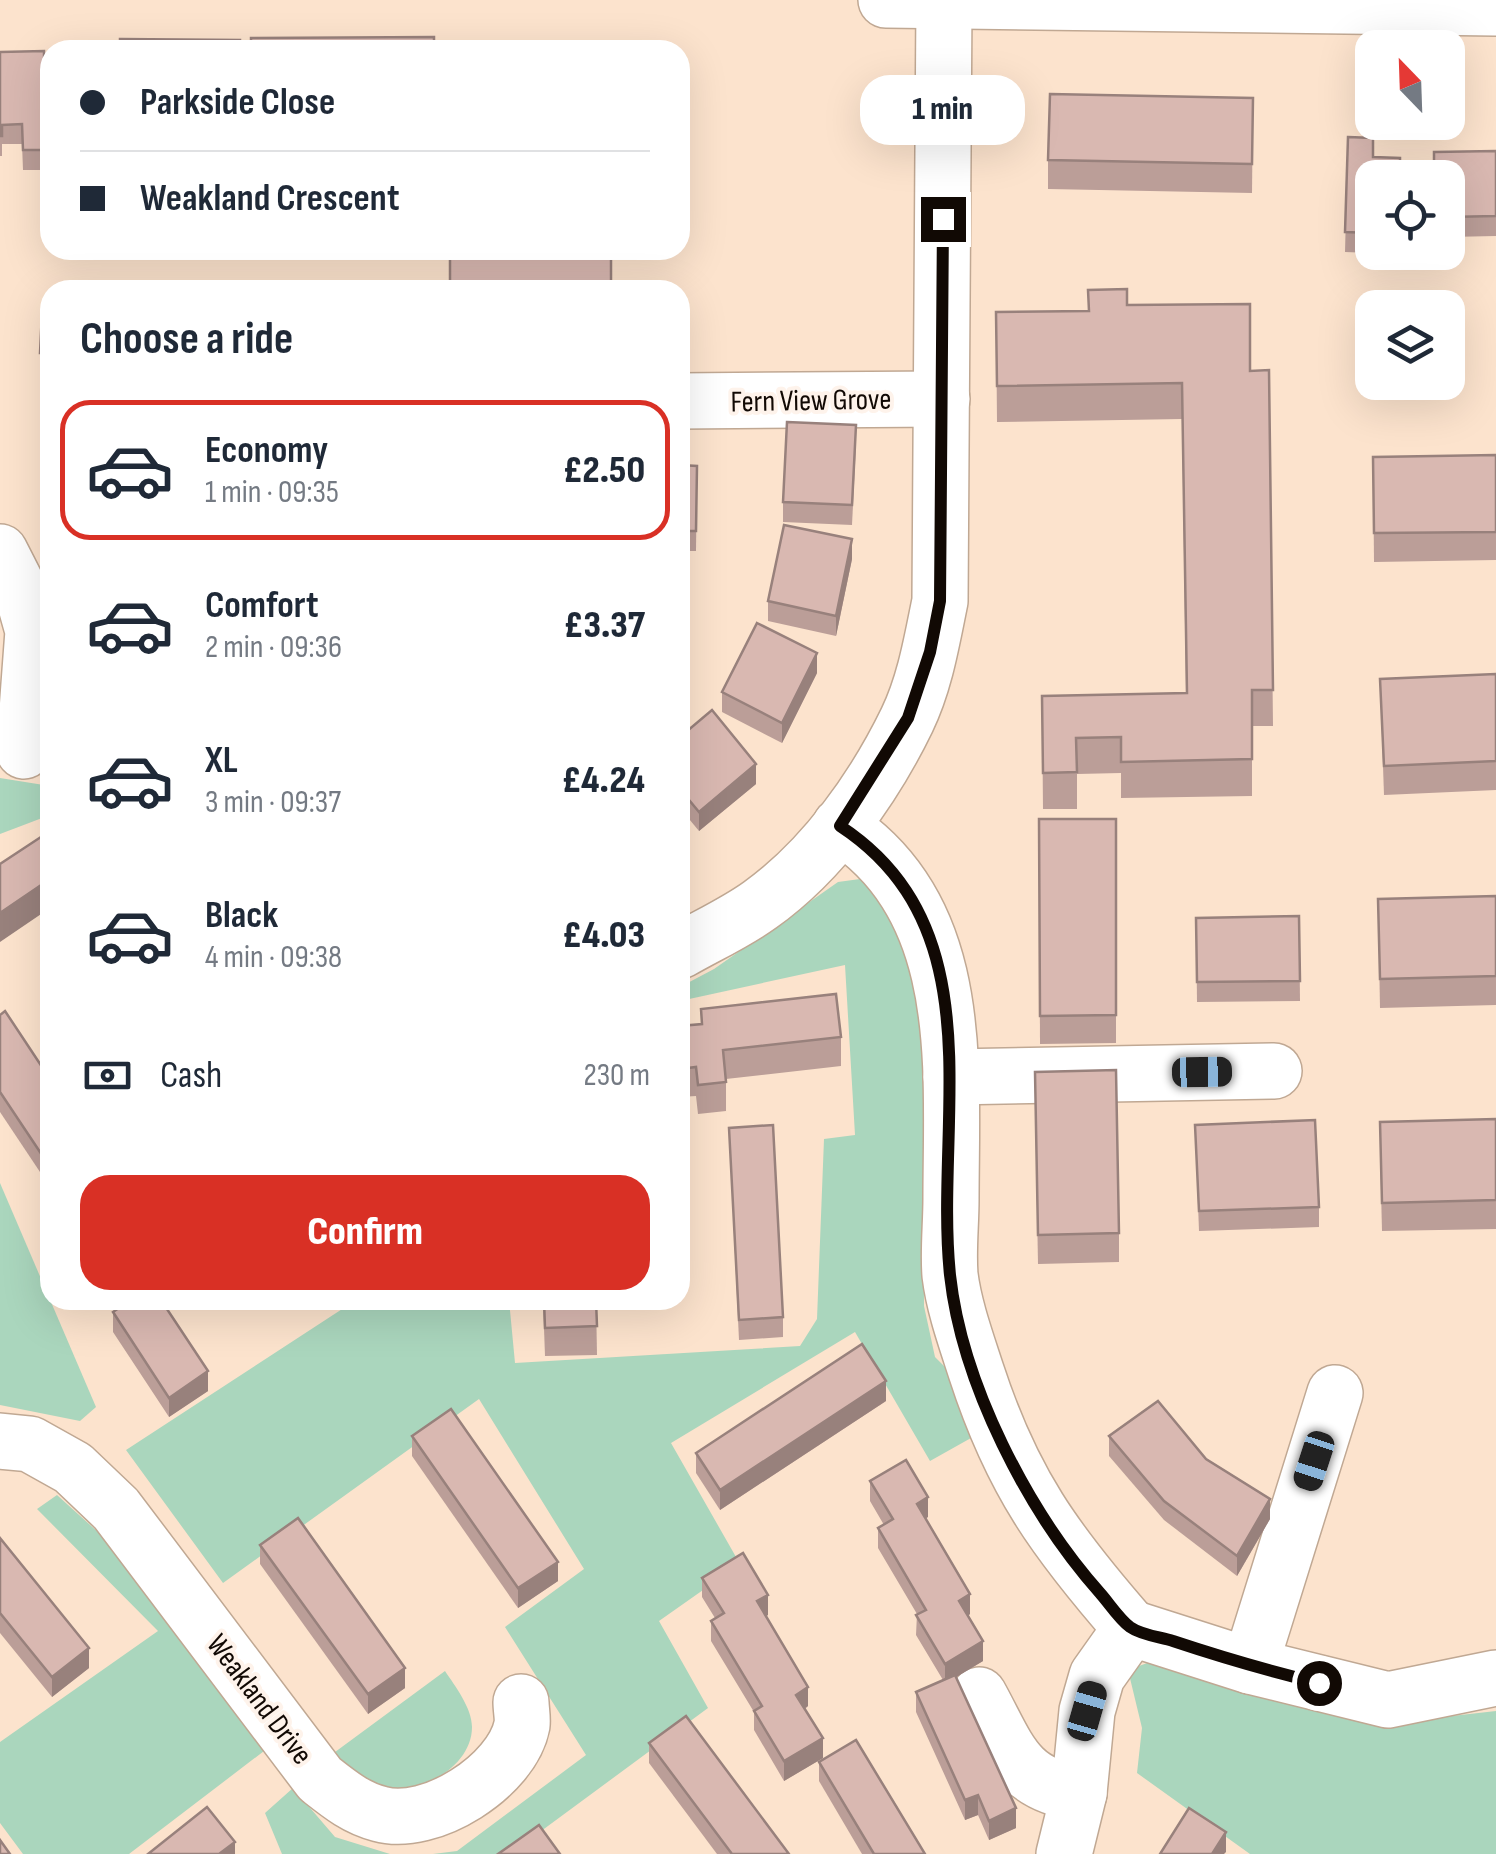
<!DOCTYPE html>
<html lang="en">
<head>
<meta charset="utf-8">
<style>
  :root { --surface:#fff; --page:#f2f2f3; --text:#1f2937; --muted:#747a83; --line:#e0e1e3; --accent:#d93025 }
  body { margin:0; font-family:"Sofia Sans Condensed",sans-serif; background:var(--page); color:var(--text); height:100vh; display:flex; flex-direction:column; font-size:38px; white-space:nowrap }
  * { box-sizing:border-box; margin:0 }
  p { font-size:32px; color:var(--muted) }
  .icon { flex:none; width:55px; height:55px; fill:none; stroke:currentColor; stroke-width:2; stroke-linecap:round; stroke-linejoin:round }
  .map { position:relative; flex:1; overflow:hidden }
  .details { position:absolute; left:40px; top:280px; width:650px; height:1030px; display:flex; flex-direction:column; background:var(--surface); border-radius:30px; box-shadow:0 10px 40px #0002 }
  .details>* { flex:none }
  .top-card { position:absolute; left:40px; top:40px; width:650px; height:220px; border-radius:30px; box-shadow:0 10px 40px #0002; display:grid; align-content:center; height:220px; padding:0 40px; background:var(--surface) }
  .needle { width:65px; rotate:337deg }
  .fabs { position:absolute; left:1355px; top:30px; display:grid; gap:20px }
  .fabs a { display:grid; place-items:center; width:110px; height:110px; border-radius:20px; background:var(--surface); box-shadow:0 10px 40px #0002; font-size:50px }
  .end { position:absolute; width:45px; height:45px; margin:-22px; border:12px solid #110904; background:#fff; box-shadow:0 0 0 5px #fff }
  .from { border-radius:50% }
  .bubble { position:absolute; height:70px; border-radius:30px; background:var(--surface); box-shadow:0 10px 40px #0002; font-size:32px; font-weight:800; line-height:70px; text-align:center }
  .car { position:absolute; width:30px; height:60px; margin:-30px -15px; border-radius:12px; box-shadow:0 0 8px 2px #0007; background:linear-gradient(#222 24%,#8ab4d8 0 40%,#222 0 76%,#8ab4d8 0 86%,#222 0) }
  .top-card b { display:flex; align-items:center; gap:35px; height:95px; font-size:38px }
  .top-card b+b { border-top:2px solid var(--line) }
  .top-card i { width:25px; height:25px; background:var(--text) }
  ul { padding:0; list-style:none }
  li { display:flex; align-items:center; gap:30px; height:140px; margin:0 20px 15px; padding:0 20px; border:5px solid transparent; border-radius:30px }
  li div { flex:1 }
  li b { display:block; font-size:38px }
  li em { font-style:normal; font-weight:800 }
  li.current { border-color:var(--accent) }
  li>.icon { width:90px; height:90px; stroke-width:1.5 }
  h2 { padding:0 40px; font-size:45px; line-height:120px }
  .pay { display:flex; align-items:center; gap:25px; height:110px; padding:0 40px; font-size:38px }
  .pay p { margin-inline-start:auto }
  .action { display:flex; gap:20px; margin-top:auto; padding:20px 40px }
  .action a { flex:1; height:115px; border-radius:30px; background:var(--accent); color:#fff; font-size:40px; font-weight:800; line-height:115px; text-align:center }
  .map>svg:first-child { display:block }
  .green { fill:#aad6bd }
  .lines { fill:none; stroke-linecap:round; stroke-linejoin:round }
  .minor-casing { stroke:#c0a893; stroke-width:58 }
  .minor { stroke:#fff; stroke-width:55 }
  .wall { fill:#bb9e98 }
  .shaded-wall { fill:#98817c }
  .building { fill:#d9b8b1; stroke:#98817c; stroke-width:2.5 }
  .route { stroke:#110904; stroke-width:12 }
  .labels { text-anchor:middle; stroke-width:8; stroke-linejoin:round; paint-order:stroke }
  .street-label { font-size:30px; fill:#110904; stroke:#fef3eb }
</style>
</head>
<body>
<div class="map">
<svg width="1496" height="1854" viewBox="0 0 1496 1854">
  <rect width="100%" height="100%" fill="#fce3cd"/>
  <g class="green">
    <path d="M 0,778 L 50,786 L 50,815 L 0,834 Z"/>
    <path d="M 860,879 L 880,897 L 903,940 L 923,1010 L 924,1306 L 935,1357 L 948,1370 L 971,1438 L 930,1461 L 855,1332 L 671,1443 L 740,1564 L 659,1621 L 708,1708 L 510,1854 L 433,1854 L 457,1851 L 586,1755 L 505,1627 L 584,1569 L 479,1399 L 223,1583 L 126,1450 L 356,1300 L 509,1300 L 515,1363 L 800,1346 L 817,1319 L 824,1139 L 855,1135 L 845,965 L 680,1001 L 680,987 L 714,969 L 838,882 Z"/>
    <path d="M 0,1183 L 96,1407 L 80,1421 L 0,1405 Z"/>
    <path d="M 57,1495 L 120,1552 L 264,1751 L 129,1854 L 23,1854 L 0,1823 L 0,1742 L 158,1631 L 37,1509 Z"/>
    <path d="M 1161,1658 L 1390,1723 L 1496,1711 L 1496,1854 L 1250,1854 L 1137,1773 L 1142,1728 L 1128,1670 Z"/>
    <path d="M 445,1671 C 455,1686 472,1708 472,1727 C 472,1770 412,1799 376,1787 C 361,1782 345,1765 331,1755 Z"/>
    <path d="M 293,1788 L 335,1837 L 390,1854 L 282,1854 L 265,1813 Z"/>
  </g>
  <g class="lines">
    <defs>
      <g id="minor">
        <path d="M 886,0 L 1496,8"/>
        <path d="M 680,401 L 942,399"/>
        <path d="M 0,552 L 24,599 L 33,631 L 24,751"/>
        <path d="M 840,826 C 967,909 951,1066 951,1199 C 951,1224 948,1251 950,1275 C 954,1307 966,1340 976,1371 C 1012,1482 1055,1541 1131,1628 L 1097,1676 L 1087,1711 L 1079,1793 L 1064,1854"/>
        <path d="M 680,951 C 706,936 735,923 760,905 C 823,860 874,788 907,720 C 925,683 932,640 940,601 L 944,1"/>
        <path d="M 951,1077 L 1274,1071"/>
        <path d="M 0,1441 L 30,1444 L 73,1468 L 116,1509 L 320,1779 C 339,1794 356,1808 380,1814 C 430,1828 512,1776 522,1725 C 523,1718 521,1709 521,1702"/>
        <path d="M 1131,1628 L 1250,1666 L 1388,1700 L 1496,1678"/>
        <path d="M 1250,1666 L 1335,1393"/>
        <path d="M 979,1695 C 1008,1747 1015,1784 1079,1793"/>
      </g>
    </defs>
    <use href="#minor" class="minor-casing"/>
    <use href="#minor" class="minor"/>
  </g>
  <g class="wall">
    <path d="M 44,51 L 45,170 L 23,170 L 22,144 L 2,144 L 2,156 L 0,156 L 0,52 Z"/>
    <path d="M 1253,98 L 1252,193 L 1048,189 L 1048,160 Z"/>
    <path d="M 1348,137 L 1372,178 L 1372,252 L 1398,252 L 1398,254 L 1345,252 Z"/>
    <path d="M 1496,151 L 1496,236 L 1448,237 L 1448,178 Z"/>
    <path d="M 1127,305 L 1250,371 L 1269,370 L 1273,726 L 1252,726 L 1252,796 L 1121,798 L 1121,773 L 1077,774 L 1077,809 L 1043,809 L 1042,696 L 1186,693 L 1182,419 L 997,422 L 996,312 L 1088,311 Z"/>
    <path d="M 50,312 L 50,373 L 40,372 L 40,353 Z"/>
    <path d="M 50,398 L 50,434 L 44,421 L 44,402 Z"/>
    <path d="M 856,445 L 852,525 L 783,522 L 783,502 Z"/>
    <path d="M 1496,455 L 1496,560 L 1374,562 L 1373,457 Z"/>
    <path d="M 680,465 L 697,466 L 696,551 L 680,551 Z"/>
    <path d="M 852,559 L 836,636 L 768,621 L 768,601 Z"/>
    <path d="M 817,673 L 782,743 L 722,712 L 722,692 Z"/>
    <path d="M 1496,674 L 1496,790 L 1384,795 L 1380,679 Z"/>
    <path d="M 680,737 L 756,784 L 699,831 L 680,808 Z"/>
    <path d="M 1039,819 L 1116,819 L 1116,1043 L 1040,1044 Z"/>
    <path d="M 1496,896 L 1496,1005 L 1380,1008 L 1378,899 Z"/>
    <path d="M 1299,916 L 1300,1001 L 1197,1002 L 1196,918 Z"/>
    <path d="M 701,1009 L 841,1037 L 841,1066 L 726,1079 L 726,1111 L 698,1114 L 696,1096 L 680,1097 L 680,1026 L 701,1024 Z"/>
    <path d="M 0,1015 L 50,1079 L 50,1187 L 0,1112 Z"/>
    <path d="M 1035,1101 L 1119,1233 L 1119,1262 L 1038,1264 Z"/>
    <path d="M 1496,1119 L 1496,1229 L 1382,1231 L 1380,1150 Z"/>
    <path d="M 1195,1125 L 1319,1207 L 1319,1227 L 1199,1231 Z"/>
    <path d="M 729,1128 L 783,1317 L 783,1337 L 739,1340 Z"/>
    <path d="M 115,1300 L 161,1300 L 208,1391 L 169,1417 L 113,1332 L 113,1312 L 120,1307 Z"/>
    <path d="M 543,1300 L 596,1300 L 597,1355 L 545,1356 Z"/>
    <path d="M 886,1401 L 720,1510 L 696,1473 L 696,1453 Z"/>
    <path d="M 412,1436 L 558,1581 L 518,1608 L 412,1456 Z"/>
    <path d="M 1109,1436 L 1206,1459 L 1270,1519 L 1237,1576 L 1164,1520 L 1109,1456 Z"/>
    <path d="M 870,1481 L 928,1517 L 926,1518 L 970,1614 L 968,1616 L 983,1661 L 956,1677 L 1016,1828 L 989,1840 L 978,1815 L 965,1820 L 916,1712 L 916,1692 L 943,1680 L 916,1635 L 917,1614 L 878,1548 L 878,1528 L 884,1525 L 870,1501 Z"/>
    <path d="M 0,1538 L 89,1668 L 52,1697 L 0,1633 Z"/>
    <path d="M 260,1545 L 405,1688 L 368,1714 L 260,1564 Z"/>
    <path d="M 702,1578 L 768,1615 L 766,1616 L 808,1706 L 805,1709 L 823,1758 L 784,1781 L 754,1730 L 754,1712 L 711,1641 L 711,1621 L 715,1618 L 702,1597 Z"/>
    <path d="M 649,1743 L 789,1854 L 717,1854 L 649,1763 Z"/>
    <path d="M 819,1762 L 925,1854 L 862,1854 L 819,1781 Z"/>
  </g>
  <g class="shaded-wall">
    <path d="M 852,539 L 852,559 L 836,636 L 836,616 Z"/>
    <path d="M 817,653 L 817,673 L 782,743 L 782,723 Z"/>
    <path d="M 756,764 L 756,784 L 699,831 L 699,812 Z"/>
    <path d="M 50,879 L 50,908 L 0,942 L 0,913 Z"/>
    <path d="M 208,1371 L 208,1391 L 169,1417 L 169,1398 Z"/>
    <path d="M 886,1381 L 886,1401 L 720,1510 L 720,1490 Z"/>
    <path d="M 928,1497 L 928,1517 L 917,1523 L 917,1504 Z"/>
    <path d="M 1270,1499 L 1270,1519 L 1237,1576 L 1237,1556 Z"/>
    <path d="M 558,1562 L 558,1581 L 518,1608 L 518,1588 Z"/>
    <path d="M 970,1594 L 970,1614 L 959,1621 L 959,1601 Z"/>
    <path d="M 768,1595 L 768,1615 L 757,1621 L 757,1601 Z"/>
    <path d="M 983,1641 L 983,1661 L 945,1684 L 945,1664 Z"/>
    <path d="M 89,1648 L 89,1668 L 52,1697 L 52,1677 Z"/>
    <path d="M 405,1668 L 405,1688 L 368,1714 L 368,1694 Z"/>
    <path d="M 808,1687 L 808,1706 L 796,1714 L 796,1695 Z"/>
    <path d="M 823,1738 L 823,1758 L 784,1781 L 784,1761 Z"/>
    <path d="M 978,1795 L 978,1815 L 965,1820 L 965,1800 Z"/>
    <path d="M 1016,1808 L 1016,1828 L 989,1840 L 989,1821 Z"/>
    <path d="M 1226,1832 L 1226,1852 L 1224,1854 L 1212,1854 Z"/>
    <path d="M 235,1842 L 235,1854 L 219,1854 Z"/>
  </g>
  <g class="building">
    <path d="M 434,37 L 434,50 L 251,50 L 251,38 Z"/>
    <path d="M 120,39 L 240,40 L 240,50 L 120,50 Z"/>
    <path d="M 44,51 L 45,150 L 23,150 L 22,124 L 2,125 L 2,136 L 0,136 L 0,52 Z"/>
    <path d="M 1050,94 L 1253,98 L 1252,164 L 1048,160 Z"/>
    <path d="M 1348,137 L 1373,138 L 1373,157 L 1400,158 L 1400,178 L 1372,178 L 1372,233 L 1345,232 Z"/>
    <path d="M 1496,151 L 1496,216 L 1448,217 L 1448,178 L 1434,178 L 1434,152 Z"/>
    <rect x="450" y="250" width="161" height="40"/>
    <path d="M 1127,289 L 1127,305 L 1250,304 L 1250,371 L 1269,370 L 1273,690 L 1252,690 L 1252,759 L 1121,762 L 1121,737 L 1076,738 L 1077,772 L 1043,773 L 1042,696 L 1187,693 L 1182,383 L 997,386 L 996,312 L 1089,311 L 1088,290 Z"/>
    <path d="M 42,312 L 50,312 L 50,353 L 40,353 Z"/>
    <path d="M 50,398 L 50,414 L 44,402 Z"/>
    <path d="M 787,422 L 856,425 L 852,505 L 783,502 Z"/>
    <path d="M 1496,455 L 1496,532 L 1374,533 L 1373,457 Z"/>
    <path d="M 680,465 L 697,466 L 696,531 L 680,531 Z"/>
    <path d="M 784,525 L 852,539 L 836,616 L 768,601 Z"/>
    <path d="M 757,623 L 817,653 L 782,723 L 722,692 Z"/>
    <path d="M 1496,674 L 1496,761 L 1384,766 L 1380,679 Z"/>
    <path d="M 712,710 L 756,764 L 699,812 L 680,789 L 680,737 Z"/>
    <path d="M 1039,819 L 1116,819 L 1116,1015 L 1040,1016 Z"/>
    <path d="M 50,831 L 50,879 L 0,913 L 0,864 Z"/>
    <path d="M 1496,896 L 1496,976 L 1380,979 L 1378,899 Z"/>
    <path d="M 1299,916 L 1300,981 L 1197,982 L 1196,918 Z"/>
    <path d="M 836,994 L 841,1037 L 723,1050 L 726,1082 L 698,1085 L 696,1067 L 680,1069 L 680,1026 L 702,1024 L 701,1009 Z"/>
    <path d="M 5,1011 L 50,1079 L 50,1167 L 0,1092 L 0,1015 Z"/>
    <path d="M 1116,1070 L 1119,1233 L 1038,1235 L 1035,1072 Z"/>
    <path d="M 1496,1119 L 1496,1200 L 1382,1203 L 1380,1122 Z"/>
    <path d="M 1315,1120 L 1319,1207 L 1199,1211 L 1195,1125 Z"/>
    <path d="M 773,1125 L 783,1317 L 739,1320 L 729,1128 Z"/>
    <path d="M 128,1300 L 161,1300 L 208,1371 L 169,1398 L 113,1312 L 129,1301 Z"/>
    <path d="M 544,1300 L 596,1300 L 597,1326 L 545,1328 Z"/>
    <path d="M 862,1344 L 886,1381 L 720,1490 L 696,1453 Z"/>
    <path d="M 1158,1401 L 1206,1459 L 1270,1499 L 1237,1556 L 1164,1501 L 1109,1436 Z"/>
    <path d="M 451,1409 L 558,1562 L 518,1588 L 412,1436 Z"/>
    <path d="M 906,1460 L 928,1497 L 917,1504 L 970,1594 L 959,1601 L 983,1641 L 945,1664 L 916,1615 L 926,1610 L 878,1528 L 893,1519 L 870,1481 Z"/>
    <path d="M 298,1518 L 405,1668 L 368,1694 L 260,1545 Z"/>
    <path d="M 0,1538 L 89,1648 L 52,1677 L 0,1613 Z"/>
    <path d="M 743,1553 L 768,1595 L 757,1601 L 808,1687 L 796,1695 L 823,1738 L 784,1761 L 754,1711 L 762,1706 L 711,1621 L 724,1613 L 702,1578 Z"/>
    <path d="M 955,1675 L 1016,1808 L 989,1821 L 978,1795 L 965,1800 L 916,1692 Z"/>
    <path d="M 686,1716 L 789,1854 L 732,1854 L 649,1743 Z"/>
    <path d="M 856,1740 L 925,1854 L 874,1854 L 819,1762 Z"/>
    <path d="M 207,1807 L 235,1842 L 219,1854 L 148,1854 Z"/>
    <path d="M 1189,1808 L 1226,1832 L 1212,1854 L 1160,1854 Z"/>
    <path d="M 539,1825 L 560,1854 L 498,1854 Z"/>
    <path d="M 0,1840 L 10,1854 L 0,1854 Z"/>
  </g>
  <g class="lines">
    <path class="route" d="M 943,219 L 940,601 L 930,652 L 908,718 L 840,826 C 997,929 934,1120 950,1275 C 962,1384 1028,1512 1100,1593 C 1109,1603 1119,1619 1130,1627 C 1141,1635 1160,1637 1173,1641 C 1221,1657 1269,1671 1319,1683"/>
  </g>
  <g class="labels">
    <g class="street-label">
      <text transform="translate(811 400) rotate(-1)" y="10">Fern View Grove</text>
      <text transform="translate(260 1699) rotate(53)" y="10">Weakland Drive</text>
    </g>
  </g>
</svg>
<div class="fabs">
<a><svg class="needle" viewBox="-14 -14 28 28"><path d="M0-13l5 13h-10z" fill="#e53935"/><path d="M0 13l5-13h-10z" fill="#747a83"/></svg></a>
<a><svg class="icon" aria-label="locate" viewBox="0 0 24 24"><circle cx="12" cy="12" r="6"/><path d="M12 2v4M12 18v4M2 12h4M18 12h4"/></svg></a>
<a><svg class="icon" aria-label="layers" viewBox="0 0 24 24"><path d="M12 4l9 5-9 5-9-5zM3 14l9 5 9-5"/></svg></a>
</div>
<i class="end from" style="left:1319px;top:1683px"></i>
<i class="end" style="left:943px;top:219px"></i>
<div class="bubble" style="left:860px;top:75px;width:165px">1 min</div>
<i class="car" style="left:1202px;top:1072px;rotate:89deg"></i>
<i class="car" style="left:1314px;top:1461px;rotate:198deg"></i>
<i class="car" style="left:1087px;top:1711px;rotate:16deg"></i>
<div class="top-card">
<b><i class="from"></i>Parkside Close</b>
<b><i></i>Weakland Crescent</b>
</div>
<section class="details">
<h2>Choose a ride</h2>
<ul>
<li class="current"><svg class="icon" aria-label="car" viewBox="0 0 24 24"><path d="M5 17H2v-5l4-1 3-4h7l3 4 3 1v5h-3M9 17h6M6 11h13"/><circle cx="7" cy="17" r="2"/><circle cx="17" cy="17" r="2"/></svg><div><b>Economy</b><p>1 min · 09:35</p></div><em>£2.50</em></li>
<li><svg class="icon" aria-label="car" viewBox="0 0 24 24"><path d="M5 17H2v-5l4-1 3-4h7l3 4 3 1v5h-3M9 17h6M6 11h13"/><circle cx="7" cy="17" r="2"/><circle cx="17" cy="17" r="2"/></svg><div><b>Comfort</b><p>2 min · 09:36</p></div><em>£3.37</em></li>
<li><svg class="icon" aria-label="car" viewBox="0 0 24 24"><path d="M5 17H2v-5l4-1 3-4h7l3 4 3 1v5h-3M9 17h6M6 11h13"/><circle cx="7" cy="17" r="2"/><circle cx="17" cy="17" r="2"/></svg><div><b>XL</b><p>3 min · 09:37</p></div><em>£4.24</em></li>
<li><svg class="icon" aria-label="car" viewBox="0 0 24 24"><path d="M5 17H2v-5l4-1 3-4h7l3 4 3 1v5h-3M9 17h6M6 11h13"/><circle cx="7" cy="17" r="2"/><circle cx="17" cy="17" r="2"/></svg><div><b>Black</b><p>4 min · 09:38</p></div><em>£4.03</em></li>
</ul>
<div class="pay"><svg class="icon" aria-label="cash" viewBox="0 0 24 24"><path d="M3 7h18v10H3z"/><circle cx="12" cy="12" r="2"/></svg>Cash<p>230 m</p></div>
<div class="action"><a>Confirm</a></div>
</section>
</div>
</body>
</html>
